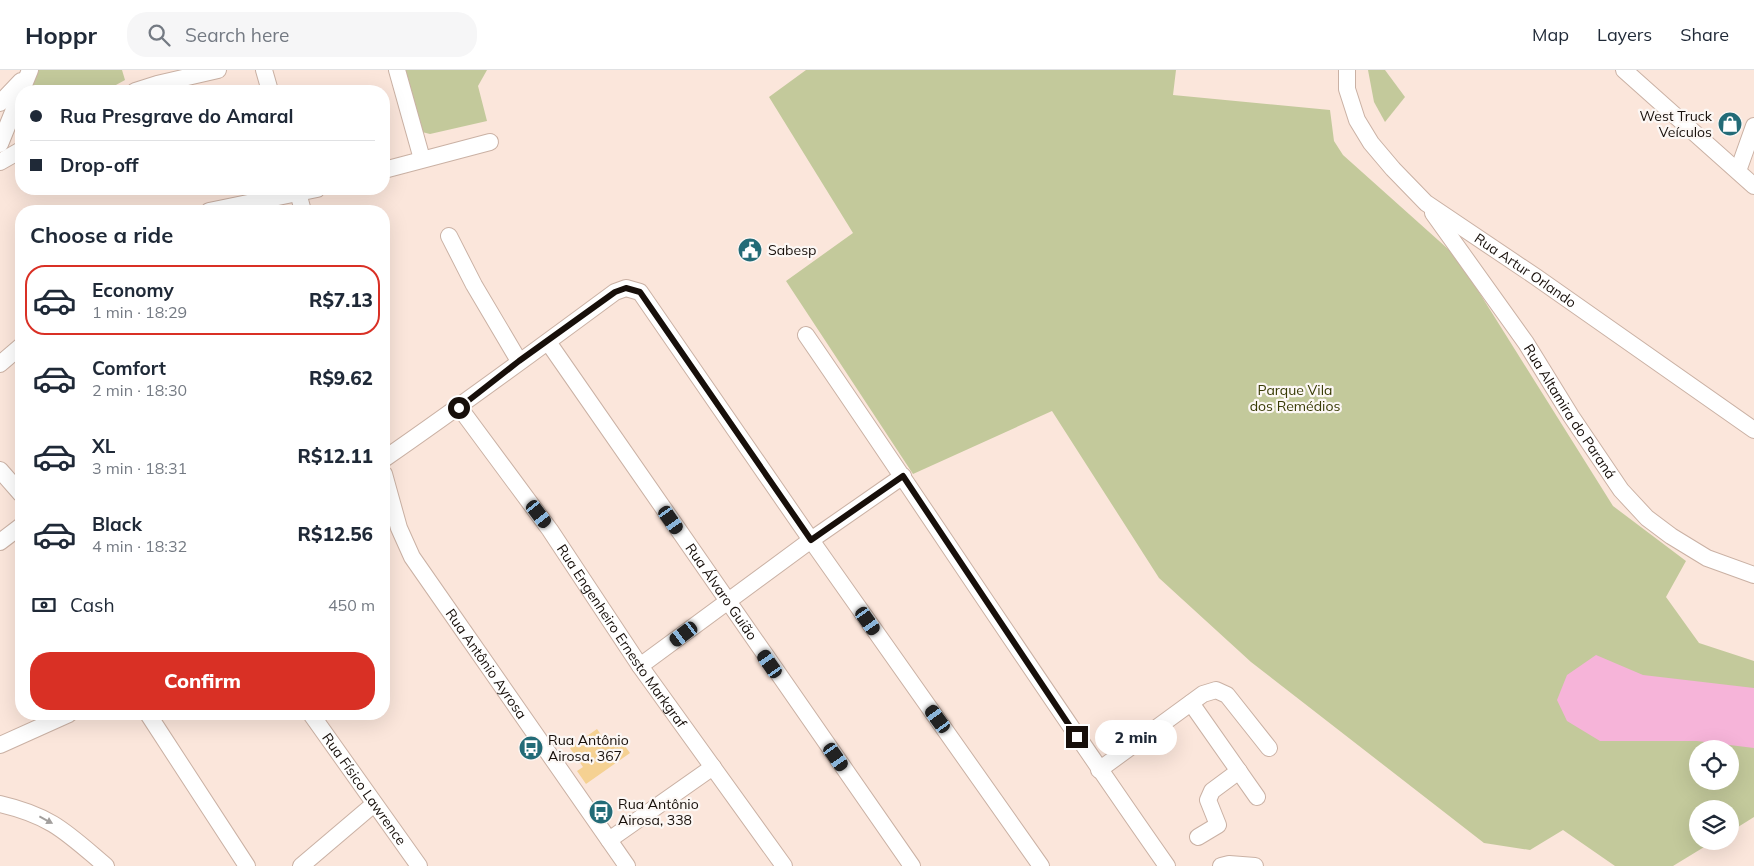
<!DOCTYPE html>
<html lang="en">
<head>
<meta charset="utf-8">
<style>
  :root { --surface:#fff; --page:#f6f6f7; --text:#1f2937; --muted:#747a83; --line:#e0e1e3; --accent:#d93025 }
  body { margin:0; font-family:Mulish,sans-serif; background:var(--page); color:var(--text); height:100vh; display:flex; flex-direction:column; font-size:19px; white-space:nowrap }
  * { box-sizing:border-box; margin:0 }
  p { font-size:16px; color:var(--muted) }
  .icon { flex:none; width:28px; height:28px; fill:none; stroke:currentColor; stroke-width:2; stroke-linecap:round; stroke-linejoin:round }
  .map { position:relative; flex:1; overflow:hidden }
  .drawer { position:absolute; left:15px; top:135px; width:375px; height:515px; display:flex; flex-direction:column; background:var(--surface); border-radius:20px; box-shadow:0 5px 20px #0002 }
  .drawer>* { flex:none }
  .hud { position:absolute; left:15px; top:15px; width:375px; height:110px; border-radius:20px; box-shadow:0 5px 20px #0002; display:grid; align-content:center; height:110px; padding:0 15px; background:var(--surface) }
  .tools { position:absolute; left:1689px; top:670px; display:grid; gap:10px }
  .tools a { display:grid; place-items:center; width:50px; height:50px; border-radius:50%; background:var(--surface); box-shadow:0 5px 20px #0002; font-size:25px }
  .end { position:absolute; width:22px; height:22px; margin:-11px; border:6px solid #170f0a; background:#fff; box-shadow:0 0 0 2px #fff }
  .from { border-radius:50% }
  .bubble { position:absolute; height:35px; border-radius:18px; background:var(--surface); box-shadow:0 5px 20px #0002; font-size:16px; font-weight:800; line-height:35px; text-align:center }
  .car { position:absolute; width:15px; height:30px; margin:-15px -8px; border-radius:6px; box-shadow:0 0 4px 1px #0007; background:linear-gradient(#222 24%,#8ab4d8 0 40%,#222 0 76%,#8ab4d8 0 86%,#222 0) }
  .hud b { display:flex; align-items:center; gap:18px; height:48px; font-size:19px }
  .hud b+b { border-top:1px solid var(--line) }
  .hud i { width:12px; height:12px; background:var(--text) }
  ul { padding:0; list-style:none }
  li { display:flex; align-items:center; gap:15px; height:70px; margin:0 10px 8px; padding:0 5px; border:2px solid transparent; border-radius:20px }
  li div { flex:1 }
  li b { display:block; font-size:19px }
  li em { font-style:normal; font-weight:800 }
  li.active { border-color:var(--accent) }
  li>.icon { width:45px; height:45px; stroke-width:1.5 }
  h2 { padding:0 15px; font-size:22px; line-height:60px }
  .pay { display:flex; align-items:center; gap:12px; height:55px; padding:0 15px; font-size:19px }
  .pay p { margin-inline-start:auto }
  .button { display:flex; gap:10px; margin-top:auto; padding:10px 15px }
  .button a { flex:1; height:58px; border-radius:20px; background:var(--accent); color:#fff; font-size:20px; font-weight:800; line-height:58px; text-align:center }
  header { display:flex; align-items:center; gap:30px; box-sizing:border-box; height:70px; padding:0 25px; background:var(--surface); border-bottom:1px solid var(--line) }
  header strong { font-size:24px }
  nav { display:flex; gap:28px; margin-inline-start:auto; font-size:18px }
  .search { width:350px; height:45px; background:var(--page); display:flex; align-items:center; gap:12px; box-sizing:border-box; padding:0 18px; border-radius:20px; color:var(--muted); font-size:19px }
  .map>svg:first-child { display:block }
  .green { fill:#c3c99b; fill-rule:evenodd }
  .water { fill:#f6b4d9 }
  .building { fill:#f5d192 }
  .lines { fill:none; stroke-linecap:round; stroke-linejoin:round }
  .minor-casing { stroke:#cab1a4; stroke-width:18 }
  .minor { stroke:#fff; stroke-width:16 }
  .oneway { fill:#a29f9d }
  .route { stroke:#170f0a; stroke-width:6 }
  .labels { text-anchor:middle; stroke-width:4.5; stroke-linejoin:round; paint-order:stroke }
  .poi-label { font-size:14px; fill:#170f0a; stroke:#fcf7f4; text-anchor:start }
  .street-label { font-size:14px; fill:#170f0a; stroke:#fcf7f4 }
  .park-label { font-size:14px; fill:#383b05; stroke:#fcf7f4 }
</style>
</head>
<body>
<header>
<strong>Hoppr</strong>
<div class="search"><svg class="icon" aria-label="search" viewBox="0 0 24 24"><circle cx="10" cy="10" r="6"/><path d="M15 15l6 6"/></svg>Search here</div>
<nav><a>Map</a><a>Layers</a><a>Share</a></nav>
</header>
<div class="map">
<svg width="1754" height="796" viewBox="0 0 1754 796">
  <rect width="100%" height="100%" fill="#fbe6db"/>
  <g class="green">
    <path d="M 37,0 L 122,0 L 125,10 L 105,21 L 26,21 Z"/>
    <path d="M 405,0 L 487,0 L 478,16 L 487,51 L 430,64 L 422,62 Z"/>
    <path d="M 806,0 L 1176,0 L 1173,25 L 1330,40 L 1334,71 L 1343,85 L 1457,187 L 1613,436 L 1686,491 L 1666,527 L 1699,573 L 1754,591 L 1754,747 L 1730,762 L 1730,739 L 1698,739 L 1698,771 L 1714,771 L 1673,796 L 1615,796 L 1563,760 L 1530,780 L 1484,773 L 1251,592 L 1159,508 L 1052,341 L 913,404 L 786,211 L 853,163 L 769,27 ZM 1698,679 L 1730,679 L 1730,711 L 1698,711 Z"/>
    <path d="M 1368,0 L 1385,0 L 1405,27 L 1385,52 L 1374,32 Z"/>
  </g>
  <path class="water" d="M 1596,585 L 1643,605 L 1754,618 L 1754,678 L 1697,671 L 1600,671 L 1567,651 L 1557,630 L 1567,605 Z"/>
  <path class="building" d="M 597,659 L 608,675 L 619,668 L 630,683 L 586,714 L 577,701 L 583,697 L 570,678 Z"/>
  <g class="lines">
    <defs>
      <g id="minor">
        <path d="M 264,0 L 270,21"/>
        <path d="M 397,0 L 422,89"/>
        <path id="s1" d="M 1347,0 L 1347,19 L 1357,50 L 1371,73 L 1393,99 L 1426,133 L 1536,207 L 1754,360"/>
        <path d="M 1624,0 L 1754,116"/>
        <path d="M 135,21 L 157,14 L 218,0"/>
        <path d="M 0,33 L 21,11"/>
        <path d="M 0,74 L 30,0"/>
        <path d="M 0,92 L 21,80"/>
        <path d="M 384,100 L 490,72"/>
        <path d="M 1738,101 L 1754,56"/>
        <path d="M 297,119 L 303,141"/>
        <path d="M 209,141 L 317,119"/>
        <path id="s2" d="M 1433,143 L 1526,273 L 1571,346 L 1621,420 L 1647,448 L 1671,466 L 1707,488 L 1754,505"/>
        <path d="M 449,166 L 474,215 L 519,291"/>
        <path d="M 806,265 C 927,441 1044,621 1167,796"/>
        <path id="s3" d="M 548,272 L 912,796"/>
        <path d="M 0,294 L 21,276"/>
        <path id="s4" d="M 459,337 L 550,460 L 640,596 L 784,796"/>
        <path d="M 384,389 C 462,335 538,279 615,222 L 626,218 L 640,222 L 811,470 L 1041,796"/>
        <path d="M 0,400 L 21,424"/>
        <path id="s5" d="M 384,404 L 399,458 L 412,487 L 627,796"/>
        <path d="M 0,472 L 21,456"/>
        <path d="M 640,596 L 811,470 L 903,406"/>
        <path d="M 1191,633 L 1257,727"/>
        <path d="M 148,644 L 247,796"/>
        <path id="s6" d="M 311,644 L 419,796"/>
        <path d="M 0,675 L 69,644"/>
        <path d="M 1099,700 L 1203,624 L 1216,620 L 1227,625 L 1269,678"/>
        <path d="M 0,734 C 52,746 67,763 106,796"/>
        <path d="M 1198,767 L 1218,755 L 1208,730 L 1212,721 L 1239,701"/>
        <path d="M 609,770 L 713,697"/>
        <path d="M 301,796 L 374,734"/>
        <path d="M 1221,796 L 1229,794 L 1255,796"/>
      </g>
    </defs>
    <use href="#minor" class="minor-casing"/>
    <use href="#minor" class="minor"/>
  </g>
  <defs><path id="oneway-solid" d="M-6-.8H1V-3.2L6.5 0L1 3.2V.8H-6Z" transform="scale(1.25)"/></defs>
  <use class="oneway" href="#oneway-solid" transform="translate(46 750) rotate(28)"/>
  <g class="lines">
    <path class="route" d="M 459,338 L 519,291 L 615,222 L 626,218 L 640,222 L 811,470 L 903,406 L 1077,667"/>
  </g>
  <defs>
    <symbol id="shop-disc" viewBox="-11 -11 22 22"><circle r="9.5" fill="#236b77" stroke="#fcf7f4"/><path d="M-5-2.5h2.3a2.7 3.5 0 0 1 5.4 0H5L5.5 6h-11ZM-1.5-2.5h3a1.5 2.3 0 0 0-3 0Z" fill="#fff"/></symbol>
    <symbol id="civic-disc" viewBox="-11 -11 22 22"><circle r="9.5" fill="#236b77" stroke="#fcf7f4"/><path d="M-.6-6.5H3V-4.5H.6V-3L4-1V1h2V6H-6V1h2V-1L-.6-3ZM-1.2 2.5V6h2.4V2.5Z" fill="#fff"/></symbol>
    <symbol id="bus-disc" viewBox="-11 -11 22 22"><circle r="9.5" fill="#236b77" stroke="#fcf7f4"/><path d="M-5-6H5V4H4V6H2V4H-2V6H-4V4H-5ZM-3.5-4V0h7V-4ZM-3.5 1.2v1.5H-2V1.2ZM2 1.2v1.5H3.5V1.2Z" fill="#fff"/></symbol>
  </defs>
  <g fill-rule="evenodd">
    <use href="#shop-disc" x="1716" y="40" width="28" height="28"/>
    <use href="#civic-disc" x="736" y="166" width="28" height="28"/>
    <use href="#bus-disc" x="517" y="664" width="28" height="28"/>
    <use href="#bus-disc" x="587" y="728" width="28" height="28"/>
  </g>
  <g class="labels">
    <g class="poi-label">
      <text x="1712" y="51" text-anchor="end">West Truck<tspan x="1712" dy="16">Veículos</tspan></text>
      <text x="768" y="185">Sabesp</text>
      <text x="548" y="675">Rua Antônio<tspan x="548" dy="16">Airosa, 367</tspan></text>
      <text x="618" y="739">Rua Antônio<tspan x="618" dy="16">Airosa, 338</tspan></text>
    </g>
    <g class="street-label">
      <text dy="5" stroke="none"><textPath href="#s1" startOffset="280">Rua Artur Orlando</textPath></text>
      <text dy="5" stroke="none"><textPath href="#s2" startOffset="241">Rua Altamira do Paraná</textPath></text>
      <text dy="5" stroke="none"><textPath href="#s3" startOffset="304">Rua Álvaro Guião</textPath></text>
      <text dy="5" stroke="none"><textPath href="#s4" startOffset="281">Rua Engenheiro Ernesto Markgraf</textPath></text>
      <text dy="5" stroke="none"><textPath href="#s5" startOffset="218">Rua Antônio Ayrosa</textPath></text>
      <text dy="5" stroke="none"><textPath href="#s6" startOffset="92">Rua Físico Lawrence</textPath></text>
    </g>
    <g class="park-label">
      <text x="1295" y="325">Parque Vila<tspan x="1295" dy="16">dos Remédios</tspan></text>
    </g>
  </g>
</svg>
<div class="tools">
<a><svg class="icon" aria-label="locate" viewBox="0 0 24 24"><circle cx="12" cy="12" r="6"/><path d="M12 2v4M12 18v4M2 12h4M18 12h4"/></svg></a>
<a><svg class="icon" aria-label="layers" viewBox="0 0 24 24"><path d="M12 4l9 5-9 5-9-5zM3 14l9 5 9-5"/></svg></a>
</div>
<i class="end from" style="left:459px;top:338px"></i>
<i class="end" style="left:1077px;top:667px"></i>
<div class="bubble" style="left:1095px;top:650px;width:82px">2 min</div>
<i class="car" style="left:539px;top:444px;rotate:143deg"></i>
<i class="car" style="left:671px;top:450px;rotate:145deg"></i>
<i class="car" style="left:868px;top:551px;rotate:145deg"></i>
<i class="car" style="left:684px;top:564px;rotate:233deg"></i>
<i class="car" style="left:770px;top:594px;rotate:325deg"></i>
<i class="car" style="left:938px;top:649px;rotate:324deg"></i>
<i class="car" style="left:836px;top:687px;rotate:145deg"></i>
<div class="hud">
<b><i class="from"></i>Rua Presgrave do Amaral</b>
<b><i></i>Drop-off</b>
</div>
<section class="drawer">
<h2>Choose a ride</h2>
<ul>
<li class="active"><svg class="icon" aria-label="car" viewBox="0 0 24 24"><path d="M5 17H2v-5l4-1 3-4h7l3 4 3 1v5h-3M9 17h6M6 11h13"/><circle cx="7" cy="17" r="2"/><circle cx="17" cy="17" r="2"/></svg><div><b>Economy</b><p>1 min · 18:29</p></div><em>R$7.13</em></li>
<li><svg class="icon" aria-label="car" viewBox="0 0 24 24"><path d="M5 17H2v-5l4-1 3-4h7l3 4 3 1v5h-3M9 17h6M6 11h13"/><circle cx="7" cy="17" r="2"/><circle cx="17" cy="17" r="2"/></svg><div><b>Comfort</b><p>2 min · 18:30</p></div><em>R$9.62</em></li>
<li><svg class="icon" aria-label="car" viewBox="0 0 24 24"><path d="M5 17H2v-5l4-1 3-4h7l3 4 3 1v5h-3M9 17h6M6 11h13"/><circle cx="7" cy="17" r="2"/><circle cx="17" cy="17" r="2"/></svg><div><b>XL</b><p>3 min · 18:31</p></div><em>R$12.11</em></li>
<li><svg class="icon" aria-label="car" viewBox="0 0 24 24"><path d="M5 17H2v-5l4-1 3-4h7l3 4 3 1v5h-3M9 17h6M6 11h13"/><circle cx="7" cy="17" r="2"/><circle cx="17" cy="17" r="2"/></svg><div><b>Black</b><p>4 min · 18:32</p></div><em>R$12.56</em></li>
</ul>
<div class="pay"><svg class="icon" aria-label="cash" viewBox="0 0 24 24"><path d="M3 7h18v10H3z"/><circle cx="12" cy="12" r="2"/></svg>Cash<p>450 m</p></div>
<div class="button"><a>Confirm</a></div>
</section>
</div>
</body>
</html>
